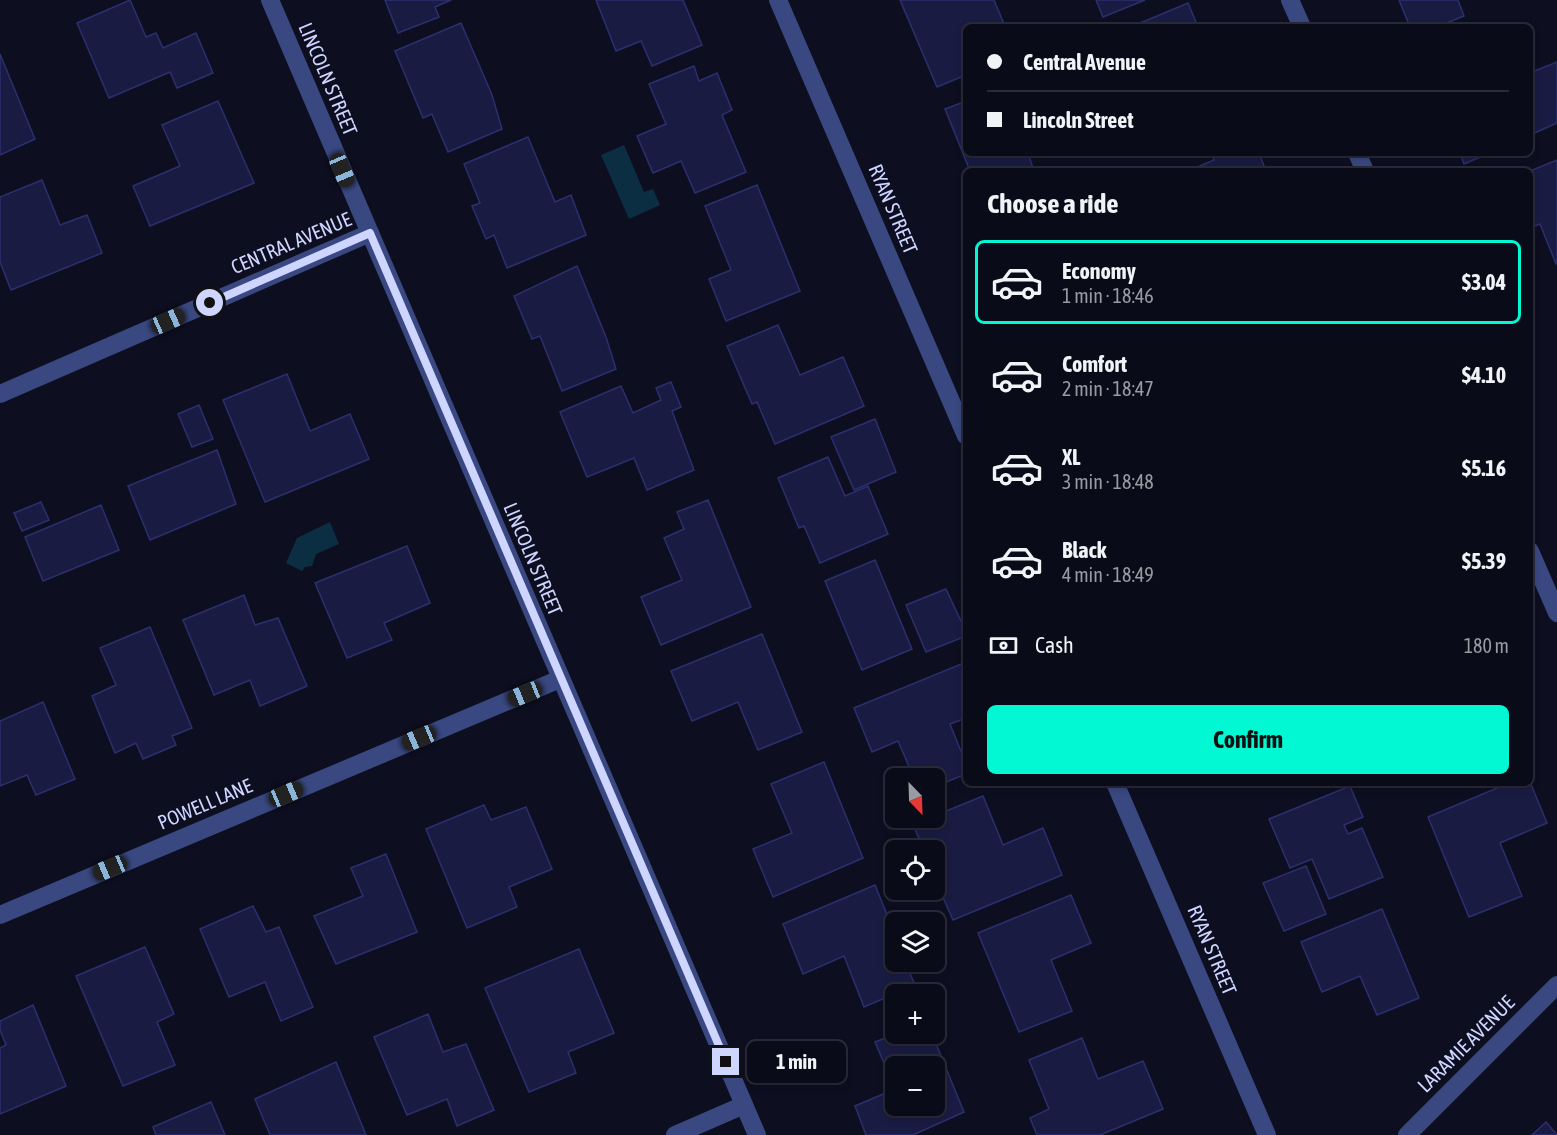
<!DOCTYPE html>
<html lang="en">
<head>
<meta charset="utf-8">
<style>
  :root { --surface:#0a0b19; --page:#131422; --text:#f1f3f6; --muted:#999ba2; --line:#2a2b38; --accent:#02f7d3 }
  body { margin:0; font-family:"Asap Condensed",sans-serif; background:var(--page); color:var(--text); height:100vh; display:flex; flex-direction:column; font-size:22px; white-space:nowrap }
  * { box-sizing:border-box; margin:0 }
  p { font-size:20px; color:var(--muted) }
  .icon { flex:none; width:33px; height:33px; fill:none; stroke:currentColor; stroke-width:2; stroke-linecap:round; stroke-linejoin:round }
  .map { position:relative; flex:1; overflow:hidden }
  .sheet { position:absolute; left:963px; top:168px; width:570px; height:618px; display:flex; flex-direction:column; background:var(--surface); border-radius:9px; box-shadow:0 3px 9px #0003,0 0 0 2px var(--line) }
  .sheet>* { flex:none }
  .hud { position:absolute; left:963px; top:24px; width:570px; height:132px; border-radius:9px; box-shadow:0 3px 9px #0003,0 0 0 2px var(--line); display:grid; align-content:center; height:132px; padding:0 24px; background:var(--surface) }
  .needle { width:39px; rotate:157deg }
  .controls { position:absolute; left:885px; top:768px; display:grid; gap:12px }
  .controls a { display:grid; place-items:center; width:60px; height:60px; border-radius:9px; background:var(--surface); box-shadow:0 3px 9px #0003,0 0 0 2px var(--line); font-size:30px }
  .end { position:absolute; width:27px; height:27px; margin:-14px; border:8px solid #ced5ff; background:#111; box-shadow:0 0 0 3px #111 }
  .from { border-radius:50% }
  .bubble { position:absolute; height:42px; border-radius:9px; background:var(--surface); box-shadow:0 3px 9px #0003,0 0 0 2px var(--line); font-size:20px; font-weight:700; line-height:42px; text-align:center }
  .car { position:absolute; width:18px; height:36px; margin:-18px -9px; border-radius:8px; box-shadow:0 0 4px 2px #0007; background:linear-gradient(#222 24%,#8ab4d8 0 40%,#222 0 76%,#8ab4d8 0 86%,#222 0) }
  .hud b { display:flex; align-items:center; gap:21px; height:57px; font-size:22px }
  .hud b+b { border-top:2px solid var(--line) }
  .hud i { width:15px; height:15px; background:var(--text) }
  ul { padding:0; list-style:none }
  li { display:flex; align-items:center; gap:18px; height:84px; margin:0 12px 9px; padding:0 12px; border:3px solid transparent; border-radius:9px }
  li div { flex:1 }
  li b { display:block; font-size:22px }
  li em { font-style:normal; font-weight:700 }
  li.selected { border-color:var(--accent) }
  li>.icon { width:54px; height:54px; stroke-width:1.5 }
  h2 { padding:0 24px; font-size:27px; line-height:72px }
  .pay { display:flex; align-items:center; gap:15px; height:66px; padding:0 24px; font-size:22px }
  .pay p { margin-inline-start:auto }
  .cta { display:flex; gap:12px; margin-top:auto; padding:12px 24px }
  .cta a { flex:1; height:69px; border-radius:9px; background:var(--accent); color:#111; font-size:24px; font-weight:700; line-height:69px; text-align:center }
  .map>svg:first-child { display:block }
  .water { fill:#0c2e42 }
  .building { fill:#1a1b42; stroke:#2c2f6e; stroke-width:1.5; fill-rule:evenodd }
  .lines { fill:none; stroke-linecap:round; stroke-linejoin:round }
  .minor { stroke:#394880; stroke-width:18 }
  .route { stroke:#ced5ff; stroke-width:8 }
  .labels { text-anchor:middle; stroke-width:5; stroke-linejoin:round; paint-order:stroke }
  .street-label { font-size:20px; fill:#ced5ff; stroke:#0d0f21 }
</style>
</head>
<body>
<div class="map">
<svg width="1557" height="1135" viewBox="0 0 1557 1135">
  <rect width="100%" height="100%" fill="#0d0f21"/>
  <g class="water">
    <path d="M 624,145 L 644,192 L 653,189 L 660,205 L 629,219 L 601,155 Z"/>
    <path d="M 330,522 L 339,544 L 316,554 L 312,566 L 305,567 L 302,571 L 286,563 L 297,538 Z"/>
  </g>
  <g class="building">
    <path d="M 130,0 L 146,37 L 156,33 L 163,48 L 196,33 L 213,73 L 177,88 L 170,72 L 109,98 L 77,23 Z"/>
    <path d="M 385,0 L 451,0 L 435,7 L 439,17 L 398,33 Z"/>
    <path d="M 596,0 L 683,0 L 702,45 L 652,66 L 641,41 L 616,51 Z"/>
    <path d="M 900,0 L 994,0 L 1004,24 L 996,27 L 966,27 L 966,75 L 937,87 Z"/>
    <path d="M 1096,0 L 1145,0 L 1103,17 Z"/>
    <path d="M 1399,0 L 1458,0 L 1464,16 L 1436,27 L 1410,27 Z"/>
    <path d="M 1188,3 L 1198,27 L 1133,27 L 1133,26 Z"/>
    <path d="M 461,23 L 492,95 L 502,129 L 448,152 L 432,114 L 423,118 L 395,51 Z"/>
    <path d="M 0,54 L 35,139 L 0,155 Z"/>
    <path d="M 1557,62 L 1557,123 L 1530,135 L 1530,67 L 1532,72 Z"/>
    <path d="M 694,66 L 699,81 L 717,73 L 732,110 L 722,115 L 746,172 L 695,193 L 681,161 L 653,173 L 637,136 L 666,124 L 649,84 Z"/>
    <path d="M 218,101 L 254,183 L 150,226 L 133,186 L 180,166 L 162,125 Z"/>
    <path d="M 966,101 L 966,153 L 1028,153 L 1034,171 L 970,171 L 945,109 Z"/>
    <path d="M 528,137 L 555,202 L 571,195 L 586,235 L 507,268 L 494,235 L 486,239 L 472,206 L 480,203 L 464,164 Z"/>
    <path d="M 1211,153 L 1259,153 L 1266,171 L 1188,171 L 1214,160 Z"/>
    <path d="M 1460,153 L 1490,153 L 1464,164 Z"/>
    <path d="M 1557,160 L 1557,264 L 1556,264 L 1540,224 L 1530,228 L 1530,171 Z"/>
    <path d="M 42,180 L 60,225 L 87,215 L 102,253 L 11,290 L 0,262 L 0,197 Z"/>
    <path d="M 757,185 L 800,291 L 726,321 L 709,279 L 731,270 L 705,206 Z"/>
    <path d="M 577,266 L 606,337 L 616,369 L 562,391 L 540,336 L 532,339 L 514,296 Z"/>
    <path d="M 778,325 L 800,375 L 843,357 L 864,406 L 775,444 L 757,402 L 752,404 L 727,346 Z"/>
    <path d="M 287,374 L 310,431 L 350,414 L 369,459 L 265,502 L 223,400 Z"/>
    <path d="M 671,382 L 681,407 L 672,411 L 694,470 L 647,490 L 634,458 L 587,477 L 560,412 L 621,386 L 633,413 L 661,400 L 656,388 Z"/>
    <path d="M 199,405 L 213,439 L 192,447 L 178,414 Z"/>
    <path d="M 875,419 L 896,472 L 854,490 L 831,437 Z"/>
    <path d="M 217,450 L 236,504 L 150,540 L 128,486 Z"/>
    <path d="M 828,457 L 845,496 L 868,486 L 888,534 L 820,563 L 804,526 L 799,528 L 778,478 Z"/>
    <path d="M 708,500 L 751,607 L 661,645 L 641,597 L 682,580 L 664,538 L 684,529 L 677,512 Z"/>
    <path d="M 41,502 L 49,520 L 22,531 L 14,513 Z"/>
    <path d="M 101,505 L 119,550 L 43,581 L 25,537 Z"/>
    <path d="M 407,546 L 430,603 L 384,623 L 392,640 L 347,658 L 315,583 Z"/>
    <path d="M 875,560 L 912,649 L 862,670 L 825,581 Z"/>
    <path d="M 946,589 L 966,632 L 966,636 L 926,652 L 906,605 Z"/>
    <path d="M 244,595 L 255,625 L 278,618 L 307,686 L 260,706 L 250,680 L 214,695 L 183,620 Z"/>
    <path d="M 150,627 L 192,728 L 172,736 L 176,745 L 143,759 L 136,743 L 115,753 L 92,696 L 116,685 L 100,648 Z"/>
    <path d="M 762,634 L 802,732 L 758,750 L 738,702 L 692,721 L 671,671 Z"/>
    <path d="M 966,662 L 966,718 L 950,724 L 966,764 L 966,774 L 934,787 L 934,778 L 914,778 L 898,741 L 872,752 L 854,708 Z"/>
    <path d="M 43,702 L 75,779 L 36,795 L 27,775 L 0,786 L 0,721 Z"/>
    <path d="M 824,762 L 863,858 L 773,897 L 753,849 L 792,833 L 771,784 Z"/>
    <path d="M 1530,782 L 1547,823 L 1500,843 L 1522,896 L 1469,917 L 1428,817 L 1509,783 Z"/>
    <path d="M 1350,786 L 1363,817 L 1344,825 L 1348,834 L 1362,828 L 1383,877 L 1329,899 L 1312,859 L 1290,868 L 1269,819 Z"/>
    <path d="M 983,796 L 1003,845 L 1043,828 L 1062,875 L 953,920 L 934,877 L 934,850 L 924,850 L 913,825 L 934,818 L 934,816 Z"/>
    <path d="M 484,805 L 491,820 L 526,807 L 552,869 L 509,887 L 517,907 L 467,928 L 426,829 Z"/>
    <path d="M 386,854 L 417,932 L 336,964 L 314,916 L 363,896 L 351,868 Z"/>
    <path d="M 1306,866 L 1326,914 L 1284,931 L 1263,883 Z"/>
    <path d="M 875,885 L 896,937 L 896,962 L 905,962 L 915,985 L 864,1007 L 844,956 L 803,974 L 783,924 Z"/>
    <path d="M 1071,895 L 1091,943 L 1051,960 L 1072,1011 L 1019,1032 L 978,933 Z"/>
    <path d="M 253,906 L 266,932 L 279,927 L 313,1007 L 281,1021 L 265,982 L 229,997 L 200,929 Z"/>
    <path d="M 1382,909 L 1419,998 L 1377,1015 L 1360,976 L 1322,992 L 1301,942 Z"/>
    <path d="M 145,947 L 174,1014 L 157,1022 L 175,1065 L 123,1086 L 76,976 Z"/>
    <path d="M 579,949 L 614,1033 L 568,1052 L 576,1073 L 529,1092 L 485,988 Z"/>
    <path d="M 33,1005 L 66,1086 L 0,1114 L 0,1048 L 6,1045 L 0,1030 L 0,1021 Z"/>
    <path d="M 428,1014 L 443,1052 L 466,1044 L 494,1110 L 457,1126 L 447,1099 L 407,1115 L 374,1037 Z"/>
    <path d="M 896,1034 L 932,1034 L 964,1112 L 913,1135 L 866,1135 L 855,1106 L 895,1089 L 875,1042 ZM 896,1066 L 934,1066 L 934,1106 L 896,1106 Z"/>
    <path d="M 1082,1038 L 1098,1079 L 1143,1061 L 1163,1109 L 1100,1135 L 1037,1135 L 1030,1118 L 1049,1109 L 1029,1060 Z"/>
    <path d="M 336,1062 L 366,1135 L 270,1135 L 255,1099 Z"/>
    <path d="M 211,1102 L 225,1135 L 156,1135 L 153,1127 Z"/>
    <path d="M 1546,1122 L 1557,1135 L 1532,1135 Z"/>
  </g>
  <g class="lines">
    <g class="minor">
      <path d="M 270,0 L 757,1135"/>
      <path d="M 778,0 L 966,436"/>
      <path d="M 1290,0 L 1302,27"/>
      <path d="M 1357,153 L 1365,171"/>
      <path d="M 0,394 L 370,233"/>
      <path d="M 1530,551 L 1557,613"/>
      <path d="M 1115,783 L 1267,1135"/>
      <path d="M 0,915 L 560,679"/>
      <path d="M 675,1135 L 744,1105"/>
      <path d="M 1407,1135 L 1557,985"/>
    </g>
  </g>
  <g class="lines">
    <path class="route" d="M 210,303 L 370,233 L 726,1062"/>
  </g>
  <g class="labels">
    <g class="street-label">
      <text transform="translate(328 79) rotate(67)" y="7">LINCOLN STREET</text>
      <text transform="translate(893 209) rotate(67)" y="7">RYAN STREET</text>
      <text transform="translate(291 243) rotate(-23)" y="7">CENTRAL AVENUE</text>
      <text transform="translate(533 559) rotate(67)" y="7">LINCOLN STREET</text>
      <text transform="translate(205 804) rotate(-23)" y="7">POWELL LANE</text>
      <text transform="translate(1212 950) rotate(67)" y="7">RYAN STREET</text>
      <text transform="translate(1466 1044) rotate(-45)" y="7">LARAMIE AVENUE</text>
    </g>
  </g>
</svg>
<div class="controls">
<a><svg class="needle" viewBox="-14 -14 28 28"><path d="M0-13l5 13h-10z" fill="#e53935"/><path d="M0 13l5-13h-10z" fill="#999ba2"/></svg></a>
<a><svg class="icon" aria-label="locate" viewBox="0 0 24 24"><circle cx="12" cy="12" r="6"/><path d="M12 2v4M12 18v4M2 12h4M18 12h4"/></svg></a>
<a><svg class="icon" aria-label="layers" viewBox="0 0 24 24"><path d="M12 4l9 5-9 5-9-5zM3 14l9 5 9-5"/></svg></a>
<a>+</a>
<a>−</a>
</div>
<i class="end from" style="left:210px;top:303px"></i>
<i class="end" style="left:726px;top:1062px"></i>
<div class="bubble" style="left:747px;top:1041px;width:99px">1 min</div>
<i class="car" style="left:342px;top:170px;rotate:157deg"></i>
<i class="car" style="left:168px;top:321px;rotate:66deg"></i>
<i class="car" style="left:525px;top:694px;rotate:248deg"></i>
<i class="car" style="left:419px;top:738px;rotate:247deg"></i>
<i class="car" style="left:286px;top:794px;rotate:67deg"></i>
<i class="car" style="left:110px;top:868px;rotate:247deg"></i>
<div class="hud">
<b><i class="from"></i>Central Avenue</b>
<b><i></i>Lincoln Street</b>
</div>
<section class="sheet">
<h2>Choose a ride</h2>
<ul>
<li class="selected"><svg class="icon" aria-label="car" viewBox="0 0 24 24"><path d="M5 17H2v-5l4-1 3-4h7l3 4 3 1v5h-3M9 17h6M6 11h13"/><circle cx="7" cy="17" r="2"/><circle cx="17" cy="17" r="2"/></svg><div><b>Economy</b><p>1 min · 18:46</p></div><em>$3.04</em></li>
<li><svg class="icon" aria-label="car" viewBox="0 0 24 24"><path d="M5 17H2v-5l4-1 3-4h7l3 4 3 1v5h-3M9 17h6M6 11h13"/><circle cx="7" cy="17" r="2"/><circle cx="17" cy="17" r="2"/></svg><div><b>Comfort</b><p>2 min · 18:47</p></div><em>$4.10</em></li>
<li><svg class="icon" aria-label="car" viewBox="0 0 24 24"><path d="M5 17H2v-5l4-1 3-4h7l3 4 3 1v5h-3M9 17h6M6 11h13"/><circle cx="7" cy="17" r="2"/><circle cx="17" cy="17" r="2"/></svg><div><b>XL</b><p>3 min · 18:48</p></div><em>$5.16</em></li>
<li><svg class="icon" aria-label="car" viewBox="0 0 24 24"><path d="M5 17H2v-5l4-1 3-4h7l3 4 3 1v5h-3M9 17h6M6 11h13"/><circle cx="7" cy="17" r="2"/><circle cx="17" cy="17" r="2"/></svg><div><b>Black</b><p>4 min · 18:49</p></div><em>$5.39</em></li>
</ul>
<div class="pay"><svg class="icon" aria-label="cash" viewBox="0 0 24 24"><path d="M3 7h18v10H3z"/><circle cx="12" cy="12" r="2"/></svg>Cash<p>180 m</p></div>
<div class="cta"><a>Confirm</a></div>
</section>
</div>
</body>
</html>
